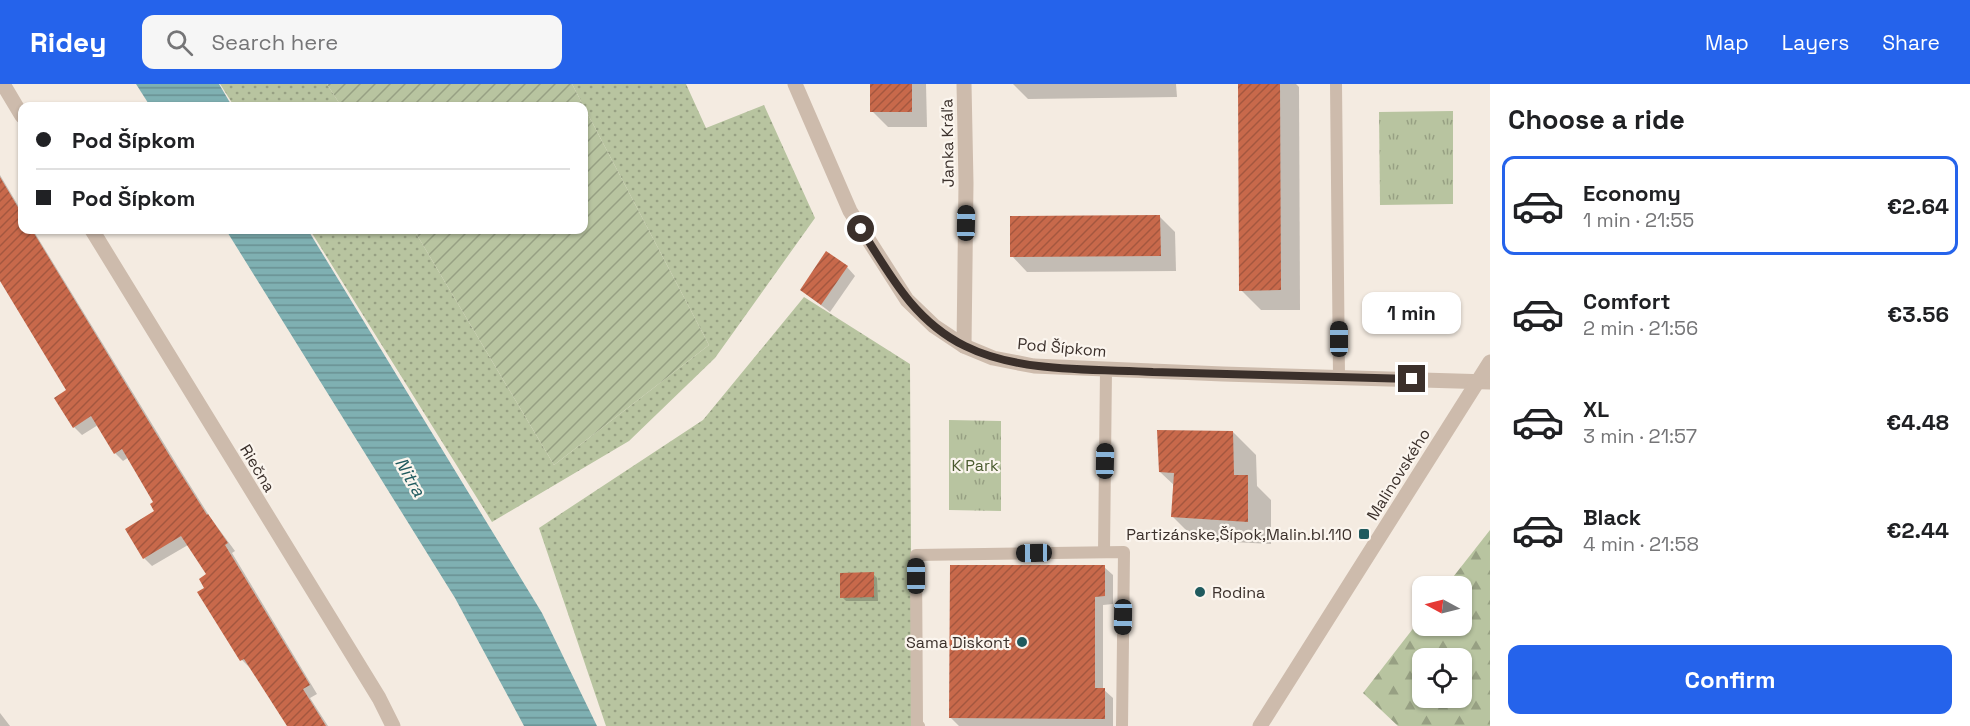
<!DOCTYPE html>
<html lang="en">
<head>
<meta charset="utf-8">
<style>
  :root { --surface:#fff; --page:#f6f6f6; --text:#202124; --muted:#757577; --line:#e0e0e0; --accent:#2563eb }
  body { margin:0; font-family:"Space Grotesk",sans-serif; background:var(--page); color:var(--text); height:100vh; display:flex; flex-direction:column; font-size:22px; white-space:nowrap }
  * { box-sizing:border-box; margin:0 }
  p { font-size:20px; color:var(--muted) }
  .icon { flex:none; width:33px; height:33px; fill:none; stroke:currentColor; stroke-width:2; stroke-linecap:round; stroke-linejoin:round }
  .map { position:relative; flex:1; overflow:hidden }
  .sheet { display:flex; flex-direction:column; background:var(--surface); width:480px }
  .sheet>* { flex:none }
  .banner { position:absolute; left:18px; top:18px; width:570px; height:132px; border-radius:12px; box-shadow:0 2px 4px #0004; display:grid; align-content:center; height:132px; padding:0 18px; background:var(--surface) }
  .needle { width:39px; rotate:277deg }
  .fabs { position:absolute; left:1412px; top:492px; display:grid; gap:12px }
  .fabs a { display:grid; place-items:center; width:60px; height:60px; border-radius:12px; background:var(--surface); box-shadow:0 2px 4px #0004; font-size:30px }
  .end { position:absolute; width:27px; height:27px; margin:-14px; border:8px solid #3b302b; background:#fff; box-shadow:0 0 0 3px #fff }
  .from { border-radius:50% }
  .bubble { position:absolute; height:42px; border-radius:12px; background:var(--surface); box-shadow:0 2px 4px #0004; font-size:20px; font-weight:600; line-height:42px; text-align:center }
  .car { position:absolute; width:18px; height:36px; margin:-18px -9px; border-radius:8px; box-shadow:0 0 4px 2px #0007; background:linear-gradient(#222 24%,#8ab4d8 0 40%,#222 0 76%,#8ab4d8 0 86%,#222 0) }
  .banner b { display:flex; align-items:center; gap:21px; height:57px; font-size:22px }
  .banner b+b { border-top:2px solid var(--line) }
  .banner i { width:15px; height:15px; background:var(--text) }
  ul { padding:0; list-style:none }
  li { display:flex; align-items:center; gap:18px; height:99px; margin:0 12px 9px; padding:0 6px; border:3px solid transparent; border-radius:12px }
  li div { flex:1 }
  li b { display:block; font-size:22px }
  li em { font-style:normal; font-weight:600 }
  li.active { border-color:var(--accent) }
  li>.icon { width:54px; height:54px; stroke-width:1.5 }
  h2 { padding:0 18px; font-size:27px; line-height:72px }
  .button { display:flex; gap:12px; margin-top:auto; padding:12px 18px }
  .button a { flex:1; height:69px; border-radius:12px; background:var(--accent); color:#fff; font-size:24px; font-weight:600; line-height:69px; text-align:center }
  header { display:flex; align-items:center; gap:36px; box-sizing:border-box; height:84px; padding:0 30px; background:var(--accent); color:#fff }
  header strong { font-size:28px }
  nav { display:flex; gap:33px; margin-inline-start:auto; font-size:21px }
  .search { width:420px; height:54px; background:var(--page); display:flex; align-items:center; gap:15px; box-sizing:border-box; padding:0 21px; border-radius:12px; color:var(--muted); font-size:22px }
  main { display:flex; flex:1; min-height:0 }
  .map>svg:first-child { display:block }
  .grass { fill:url(#grass-dots) }
  .forest { fill:url(#forest-firs); fill-rule:evenodd }
  .park { fill:url(#park-tufts) }
  .garden { fill:url(#garden-furrows) }
  .water { fill:url(#water-rules) }
  .shadow { fill:#0003 }
  .building { fill:url(#building-hatch) }
  .lines { fill:none; stroke-linecap:round; stroke-linejoin:round }
  .service { stroke:#cdbbac; stroke-width:12 }
  .minor { stroke:#cdbbac; stroke-width:15 }
  .route { stroke:#3b302b; stroke-width:8 }
  .poi-dot { fill:#1f5a5e; stroke:#fbf5ee; stroke-width:2 }
  .labels { text-anchor:middle; stroke-width:4.5; stroke-linejoin:round; paint-order:stroke }
  .street-label { font-size:16px; fill:#3b302b; stroke:#fbf5ee }
  .park-label { font-size:16px; fill:#4a5a2e; stroke:#fbf5ee }
  .poi-label { font-size:16px; fill:#3b302b; stroke:#fbf5ee; text-anchor:end }
  .water-label { font-size:18px; font-style:italic; fill:#1f5a5e; stroke:#fbf5ee }
</style>
</head>
<body>
<header>
<strong>Ridey</strong>
<div class="search"><svg class="icon" aria-label="search" viewBox="0 0 24 24"><circle cx="10" cy="10" r="6"/><path d="M15 15l6 6"/></svg>Search here</div>
<nav><a>Map</a><a>Layers</a><a>Share</a></nav>
</header>
<main>
<div class="map">
<svg width="1490" height="642" viewBox="0 0 1490 642">
  <defs>
    <pattern id="grass-dots" width="8" height="8" patternUnits="userSpaceOnUse" patternTransform="scale(1.5)"><rect width="8" height="8" fill="#b8c4a0"/><path d="M2 2h.1M6 6h.1" fill="none" stroke="#97a083" stroke-width="1.8" stroke-linecap="round"/></pattern>
    <pattern id="forest-firs" width="22" height="20" patternUnits="userSpaceOnUse" patternTransform="scale(1.5)"><rect width="22" height="20" fill="#b8c4a0"/><path d="M5 1l3.5 6h-7zM16 11l3.5 6h-7z" fill="#97a083"/></pattern>
    <pattern id="park-tufts" width="24" height="20" patternUnits="userSpaceOnUse" patternTransform="scale(1.5)"><rect width="24" height="20" fill="#b8c4a0"/><path d="M3 7l-1-3M5 7V3M7 7l1-3M15 17l-1-3M17 17v-4M19 17l1-3" fill="none" stroke="#97a083"/></pattern>
    <pattern id="garden-furrows" width="10" height="10" patternUnits="userSpaceOnUse" patternTransform="scale(1.5)"><rect width="10" height="10" fill="#b8c4a0"/><path d="M-1 1l2-2M0 10L10 0M9 11l2-2" fill="none" stroke="#97a083"/></pattern>
    <pattern id="water-rules" width="6" height="5" patternUnits="userSpaceOnUse" patternTransform="scale(1.5)"><rect width="6" height="5" fill="#7fb0b2"/><path d="M0 2.5h6" fill="none" stroke="#699091"/></pattern>
    <pattern id="building-hatch" width="6" height="6" patternUnits="userSpaceOnUse" patternTransform="scale(1.5)"><rect width="6" height="6" fill="#c8694b"/><path d="M-1 1l2-2M0 6l6-6M5 7l2-2" fill="none" stroke="#a4573f"/></pattern>
  </defs>
  <rect width="100%" height="100%" fill="#f4ebe1"/>
  <g class="grass">
    <path d="M 220,0 L 327,0 L 341,22 L 234,22 Z"/>
    <path d="M 572,0 L 686,0 L 706,44 L 764,21 L 815,134 L 715,274 L 629,357 L 492,438 L 310,146 L 414,146 L 554,381 L 709,261 Z"/>
    <path d="M 804,213 L 910,280 L 912,642 L 606,642 L 539,444 L 703,336 Z"/>
  </g>
  <path class="forest" d="M 1490,446 L 1490,642 L 1398,642 L 1363,609 L 1422,533 L 1422,542 L 1461,542 L 1461,502 L 1446,502 ZM 1422,574 L 1461,574 L 1461,614 L 1422,614 Z"/>
  <g class="park">
    <path d="M 1453,27 L 1453,120 L 1380,121 L 1379,28 Z"/>
    <path d="M 949,336 L 1001,337 L 1001,427 L 949,426 Z"/>
  </g>
  <path class="garden" d="M 327,0 L 572,0 L 709,261 L 554,381 L 414,146 L 584,146 L 584,22 L 341,22 Z"/>
  <g class="water">
    <path d="M 136,0 L 219,0 L 232,22 L 150,22 Z"/>
    <path d="M 226,146 L 308,146 L 542,529 L 597,642 L 524,642 L 455,514 Z"/>
  </g>
  <g class="shadow">
    <path d="M 872,0 L 926,0 L 927,43 L 888,43 L 872,27 Z"/>
    <path d="M 1013,0 L 1176,0 L 1177,13 L 1028,15 Z"/>
    <path d="M 1239,0 L 1296,0 L 1299,3 L 1300,226 L 1261,226 L 1241,206 Z"/>
    <path d="M 0,91 L 22,128 L 22,146 L 33,146 L 179,384 L 210,433 L 235,467 L 232,469 L 317,610 L 310,614 L 328,642 L 289,642 L 251,583 L 250,584 L 242,576 L 199,508 L 206,504 L 208,491 L 188,461 L 152,482 L 144,474 L 156,428 L 155,418 L 129,373 L 123,377 L 115,369 L 98,341 L 82,351 L 74,343 L 68,307 L 0,188 Z"/>
    <path d="M 1159,132 L 1175,148 L 1176,187 L 1027,188 L 1012,172 Z"/>
    <path d="M 847,183 L 855,192 L 830,228 L 801,206 Z"/>
    <path d="M 1233,348 L 1256,371 L 1257,402 L 1271,416 L 1271,460 L 1196,456 L 1173,433 L 1175,402 L 1160,388 Z"/>
    <path d="M 1104,483 L 1113,491 L 1113,520 L 1103,521 L 1103,605 L 1113,614 L 1113,642 L 959,642 L 950,633 Z"/>
    <path d="M 873,490 L 877,494 L 878,517 L 846,517 L 842,513 Z"/>
    <path d="M 0,629 L 10,642 L 0,642 Z"/>
  </g>
  <g class="building">
    <rect x="870" y="0" width="42" height="28"/>
    <path d="M 1238,0 L 1280,0 L 1281,206 L 1239,207 Z"/>
    <path d="M 0,93 L 22,130 L 22,146 L 32,146 L 171,374 L 207,431 L 208,430 L 228,459 L 225,461 L 310,601 L 303,605 L 326,642 L 287,642 L 244,575 L 240,577 L 197,508 L 204,504 L 199,495 L 206,490 L 181,452 L 143,475 L 125,445 L 154,427 L 150,420 L 153,418 L 122,365 L 114,370 L 91,332 L 73,344 L 54,314 L 66,306 L 0,197 Z"/>
    <path d="M 1160,131 L 1161,172 L 1010,173 L 1010,132 Z"/>
    <path d="M 826,167 L 848,182 L 821,221 L 800,206 Z"/>
    <path d="M 1157,346 L 1233,347 L 1234,391 L 1248,391 L 1248,438 L 1171,433 L 1174,389 L 1159,388 Z"/>
    <path d="M 950,481 L 1105,481 L 1105,512 L 1095,513 L 1095,604 L 1105,604 L 1105,635 L 949,634 Z"/>
    <path d="M 874,488 L 874,513 L 840,514 L 840,489 Z"/>
  </g>
  <g class="lines">
    <g class="service">
      <path d="M 1336,0 L 1339,292"/>
      <path d="M 1104,468 L 1106,286"/>
      <path d="M 919,642 L 917,641 L 916,471 L 1124,468 L 1122,642"/>
    </g>
    <g class="minor">
      <path d="M 3,0 L 22,32"/>
      <path d="M 795,0 L 850,127 L 907,216 L 934,242 L 964,262 L 993,274 L 1034,282 L 1223,290 L 1490,298"/>
      <path d="M 92,146 L 379,614 L 393,642"/>
      <path d="M 964,262 L 966,99 L 964,0"/>
      <path d="M 1260,642 L 1490,278"/>
    </g>
  </g>
  <g class="lines">
    <path class="route" d="M 861,145 C 890,191 914,237 965,262 C 1019,289 1094,285 1153,288 C 1239,291 1326,292 1412,295"/>
  </g>
  <g class="poi-dot">
    <rect x="1358" y="444" width="12" height="12" rx="3"/>
    <circle cx="1200" cy="508" r="6"/>
    <circle cx="1022" cy="558" r="6"/>
  </g>
  <g class="labels">
    <g class="street-label">
      <text transform="translate(947 59) rotate(-91)" y="6">Janka Kráľa</text>
      <text transform="translate(1062 263) rotate(5)" y="6">Pod Šípkom</text>
      <text transform="translate(258 384) rotate(59)" y="6">Riečna</text>
      <text transform="translate(1398 390) rotate(-58)" y="6">Malinovského</text>
    </g>
    <g class="park-label">
      <text x="975" y="387">K Park</text>
    </g>
    <g class="poi-label">
      <text x="1352" y="456">Partizánske,Šípok,Malin.bl.110</text>
      <text x="1212" y="514" text-anchor="start">Rodina</text>
      <text x="1010" y="564">Sama Diskont</text>
    </g>
    <g class="water-label">
      <text transform="translate(410 393) rotate(60)" y="6">Nitra</text>
    </g>
  </g>
</svg>
<div class="fabs">
<a><svg class="needle" viewBox="-14 -14 28 28"><path d="M0-13l5 13h-10z" fill="#e53935"/><path d="M0 13l5-13h-10z" fill="#757577"/></svg></a>
<a><svg class="icon" aria-label="locate" viewBox="0 0 24 24"><circle cx="12" cy="12" r="6"/><path d="M12 2v4M12 18v4M2 12h4M18 12h4"/></svg></a>
</div>
<i class="end from" style="left:861px;top:145px"></i>
<i class="end" style="left:1412px;top:295px"></i>
<div class="bubble" style="left:1362px;top:208px;width:99px">1 min</div>
<i class="car" style="left:966px;top:139px;rotate:1deg"></i>
<i class="car" style="left:1339px;top:255px;rotate:0deg"></i>
<i class="car" style="left:1105px;top:377px;rotate:1deg"></i>
<i class="car" style="left:1034px;top:469px;rotate:269deg"></i>
<i class="car" style="left:916px;top:492px;rotate:0deg"></i>
<i class="car" style="left:1123px;top:533px;rotate:181deg"></i>
<div class="banner">
<b><i class="from"></i>Pod Šípkom</b>
<b><i></i>Pod Šípkom</b>
</div>
</div>
<section class="sheet">
<h2>Choose a ride</h2>
<ul>
<li class="active"><svg class="icon" aria-label="car" viewBox="0 0 24 24"><path d="M5 17H2v-5l4-1 3-4h7l3 4 3 1v5h-3M9 17h6M6 11h13"/><circle cx="7" cy="17" r="2"/><circle cx="17" cy="17" r="2"/></svg><div><b>Economy</b><p>1 min · 21:55</p></div><em>€2.64</em></li>
<li><svg class="icon" aria-label="car" viewBox="0 0 24 24"><path d="M5 17H2v-5l4-1 3-4h7l3 4 3 1v5h-3M9 17h6M6 11h13"/><circle cx="7" cy="17" r="2"/><circle cx="17" cy="17" r="2"/></svg><div><b>Comfort</b><p>2 min · 21:56</p></div><em>€3.56</em></li>
<li><svg class="icon" aria-label="car" viewBox="0 0 24 24"><path d="M5 17H2v-5l4-1 3-4h7l3 4 3 1v5h-3M9 17h6M6 11h13"/><circle cx="7" cy="17" r="2"/><circle cx="17" cy="17" r="2"/></svg><div><b>XL</b><p>3 min · 21:57</p></div><em>€4.48</em></li>
<li><svg class="icon" aria-label="car" viewBox="0 0 24 24"><path d="M5 17H2v-5l4-1 3-4h7l3 4 3 1v5h-3M9 17h6M6 11h13"/><circle cx="7" cy="17" r="2"/><circle cx="17" cy="17" r="2"/></svg><div><b>Black</b><p>4 min · 21:58</p></div><em>€2.44</em></li>
</ul>
<div class="button"><a>Confirm</a></div>
</section>
</main>
</body>
</html>
